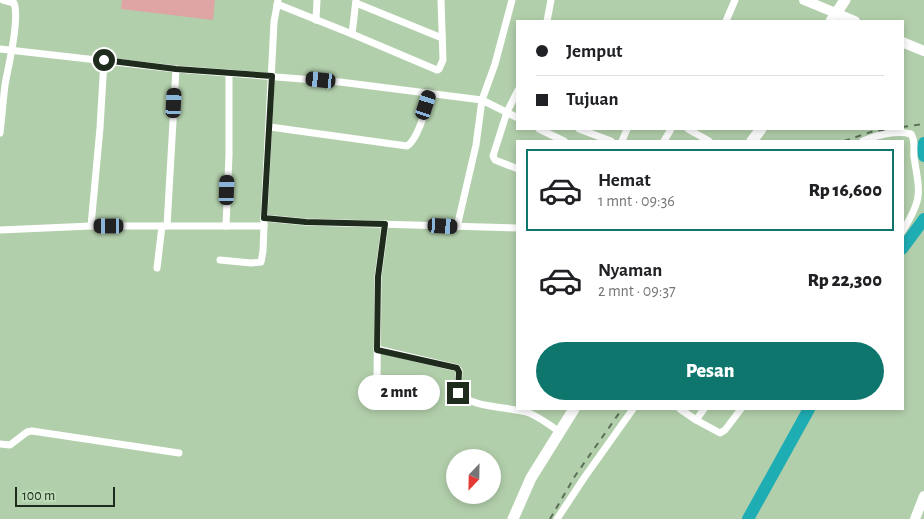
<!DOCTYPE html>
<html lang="id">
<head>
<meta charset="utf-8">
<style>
  :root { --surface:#fff; --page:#f6f6f6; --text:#202124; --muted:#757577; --line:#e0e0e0; --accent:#0f766e }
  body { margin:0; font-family:"Alegreya Sans",sans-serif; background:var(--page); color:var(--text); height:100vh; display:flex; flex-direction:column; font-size:19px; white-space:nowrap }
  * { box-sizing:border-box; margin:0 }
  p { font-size:16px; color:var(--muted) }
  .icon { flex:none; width:28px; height:28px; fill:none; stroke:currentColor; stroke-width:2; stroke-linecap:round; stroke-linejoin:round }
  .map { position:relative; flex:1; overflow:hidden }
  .panel { position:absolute; left:516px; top:140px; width:388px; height:270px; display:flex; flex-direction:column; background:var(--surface); border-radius:0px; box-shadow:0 2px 8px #0003 }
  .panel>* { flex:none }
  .top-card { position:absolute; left:516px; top:20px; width:388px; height:110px; border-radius:0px; box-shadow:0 2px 8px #0003; display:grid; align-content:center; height:110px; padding:0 20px; background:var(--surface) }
  .needle { width:32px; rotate:202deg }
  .buttons { position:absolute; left:446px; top:449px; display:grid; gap:10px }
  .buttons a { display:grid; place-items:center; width:55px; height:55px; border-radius:50%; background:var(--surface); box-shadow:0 2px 8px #0003; font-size:25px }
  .scale { position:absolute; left:15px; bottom:12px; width:100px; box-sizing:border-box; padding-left:5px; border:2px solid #1f2b1d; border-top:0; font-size:14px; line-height:18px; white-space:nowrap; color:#1f2b1d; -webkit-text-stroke:4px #bedcb8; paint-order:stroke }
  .end { position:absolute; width:22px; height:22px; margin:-11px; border:6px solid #1f2b1d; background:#fff; box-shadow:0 0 0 2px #fff }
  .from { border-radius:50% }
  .bubble { position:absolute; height:35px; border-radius:18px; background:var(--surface); box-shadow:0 2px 8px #0003; font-size:16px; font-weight:800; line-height:35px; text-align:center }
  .car { position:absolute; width:15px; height:30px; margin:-15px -8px; border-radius:6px; box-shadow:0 0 4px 1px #0007; background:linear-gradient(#222 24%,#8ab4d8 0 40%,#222 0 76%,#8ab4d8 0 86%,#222 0) }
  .top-card b { display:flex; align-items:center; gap:18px; height:48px; font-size:19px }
  .top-card b+b { border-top:1px solid var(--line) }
  .top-card i { width:12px; height:12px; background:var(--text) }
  ul { padding:9px 0 0; list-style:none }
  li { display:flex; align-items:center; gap:15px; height:82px; margin:0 10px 8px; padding:0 10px; border:2px solid transparent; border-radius:0px }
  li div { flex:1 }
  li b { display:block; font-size:19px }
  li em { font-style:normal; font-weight:800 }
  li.selected { border-color:var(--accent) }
  li>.icon { width:45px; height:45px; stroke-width:1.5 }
  .primary-button { display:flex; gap:10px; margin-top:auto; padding:10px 20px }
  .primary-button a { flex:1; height:58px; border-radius:30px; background:var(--accent); color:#fff; font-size:20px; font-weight:800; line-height:58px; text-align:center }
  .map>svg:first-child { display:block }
  .green { fill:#dea5a4 }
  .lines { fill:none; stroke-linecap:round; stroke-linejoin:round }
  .river { stroke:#1fadb4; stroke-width:12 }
  .street { stroke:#fff; stroke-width:7 }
  .secondary { stroke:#fff; stroke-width:10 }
  .primary { stroke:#fff; stroke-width:11 }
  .rail { stroke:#5c6f58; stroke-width:2; stroke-dasharray:6 6; stroke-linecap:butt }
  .route { stroke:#1f2b1d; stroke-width:6 }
</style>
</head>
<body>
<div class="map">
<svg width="924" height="519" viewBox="0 0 924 519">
  <rect width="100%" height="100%" fill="#b2cfab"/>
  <path class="green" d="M 122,0 L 215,0 L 213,20 L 121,9 Z"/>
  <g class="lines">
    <g class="river">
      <path d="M 924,143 L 923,149 L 924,156"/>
      <path d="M 902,249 L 924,219"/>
      <path d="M 748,519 L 809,409"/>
    </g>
    <g class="street">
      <path d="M 356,3 L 442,38"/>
      <path d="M 277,4 L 352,34 L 437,70 L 439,69 L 443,60 L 441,0"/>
      <path d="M 316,20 L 317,0"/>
      <path d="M 547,21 L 551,0"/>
      <path d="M 726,21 L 735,0"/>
      <path d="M 352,34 L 356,0"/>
      <path d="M 0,49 L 176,69 L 340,82 L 482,100 L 495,64 L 512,0"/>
      <path d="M 518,90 L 507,112 L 493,156 L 495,160 L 518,169"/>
      <path d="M 270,127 L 407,146 C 419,138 426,107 430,93"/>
      <path d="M 539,129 L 564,141"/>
      <path d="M 579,129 L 611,141"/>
      <path d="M 688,129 L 709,141"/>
      <path d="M 0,133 C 2,117 3,101 5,85 C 8,67 20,20 14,3 L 3,0"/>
      <path d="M 622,141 L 627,129"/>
      <path d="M 664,141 L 671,129"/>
      <path d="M 863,141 C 876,135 896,130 911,134 C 916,141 913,149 914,157 C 920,194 923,198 902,232"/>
      <path d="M 264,218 L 274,22 L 278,0"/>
      <path d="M 91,226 L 100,128 L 104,60"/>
      <path d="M 167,226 L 176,69"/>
      <path d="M 226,226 L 229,155 L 229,73"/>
      <path d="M 457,227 L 476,145 L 482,100 L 518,118"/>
      <path d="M 0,230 L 91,226 L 264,226 L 264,218 L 306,222 L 518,228"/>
      <path d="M 220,260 L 251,263 L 261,262 L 263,251 L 264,226"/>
      <path d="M 157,268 L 162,226"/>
      <path d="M 377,349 L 457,368 L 459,371 L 458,393 C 470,407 508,407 526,412 C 537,415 549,425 560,432"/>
      <path d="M 377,380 L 378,277 L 385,224"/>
      <path d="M 680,409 L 696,420 L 720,433 L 725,430 L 741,409"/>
      <path d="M 696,420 L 704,409"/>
      <path d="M 0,444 L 10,445 L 27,432 L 32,431 L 179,453"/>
      <path d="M 557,519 L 584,478 L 633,409"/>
    </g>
    <g class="secondary">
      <path d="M 804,0 L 855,21"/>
      <path d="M 902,42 L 924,51"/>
      <path d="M 915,519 L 924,496"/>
    </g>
    <g class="primary">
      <path d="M 831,21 L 845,0"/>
      <path d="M 752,141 L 761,129"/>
      <path d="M 513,519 L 531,478 L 574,409"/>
    </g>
    <g class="rail">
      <path d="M 902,127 L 924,124"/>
      <path d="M 844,141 L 874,131 L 890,129"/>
      <path d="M 550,519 L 575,476 L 622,409"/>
    </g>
  </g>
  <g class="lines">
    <path class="route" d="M 104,60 L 176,69 L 272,76 L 264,218 L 306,222 L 385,224 L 378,277 L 377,350 L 457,368 L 459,372 L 458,393"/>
  </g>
</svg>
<div class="buttons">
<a><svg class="needle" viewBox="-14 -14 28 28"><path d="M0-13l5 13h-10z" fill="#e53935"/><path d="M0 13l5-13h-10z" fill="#757577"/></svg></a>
</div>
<div class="scale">100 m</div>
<i class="end from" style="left:104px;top:60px"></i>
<i class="end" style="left:458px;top:393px"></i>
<div class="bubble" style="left:358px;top:375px;width:82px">2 mnt</div>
<i class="car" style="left:321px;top:80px;rotate:276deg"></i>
<i class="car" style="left:174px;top:103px;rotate:3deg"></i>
<i class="car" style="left:426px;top:105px;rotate:18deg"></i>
<i class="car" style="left:227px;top:190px;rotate:2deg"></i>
<i class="car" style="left:109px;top:226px;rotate:270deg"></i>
<i class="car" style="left:443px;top:226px;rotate:93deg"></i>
<div class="top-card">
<b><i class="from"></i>Jemput</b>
<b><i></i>Tujuan</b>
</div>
<section class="panel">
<ul>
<li class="selected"><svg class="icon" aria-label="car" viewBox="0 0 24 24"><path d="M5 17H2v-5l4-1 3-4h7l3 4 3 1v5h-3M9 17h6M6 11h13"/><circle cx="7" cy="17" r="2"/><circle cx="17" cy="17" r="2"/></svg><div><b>Hemat</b><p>1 mnt · 09:36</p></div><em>Rp 16,600</em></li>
<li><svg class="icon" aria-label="car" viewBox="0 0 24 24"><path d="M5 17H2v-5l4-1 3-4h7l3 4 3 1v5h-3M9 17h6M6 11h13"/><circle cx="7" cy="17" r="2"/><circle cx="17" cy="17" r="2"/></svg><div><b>Nyaman</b><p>2 mnt · 09:37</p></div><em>Rp 22,300</em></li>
</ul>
<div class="primary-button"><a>Pesan</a></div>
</section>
</div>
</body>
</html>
